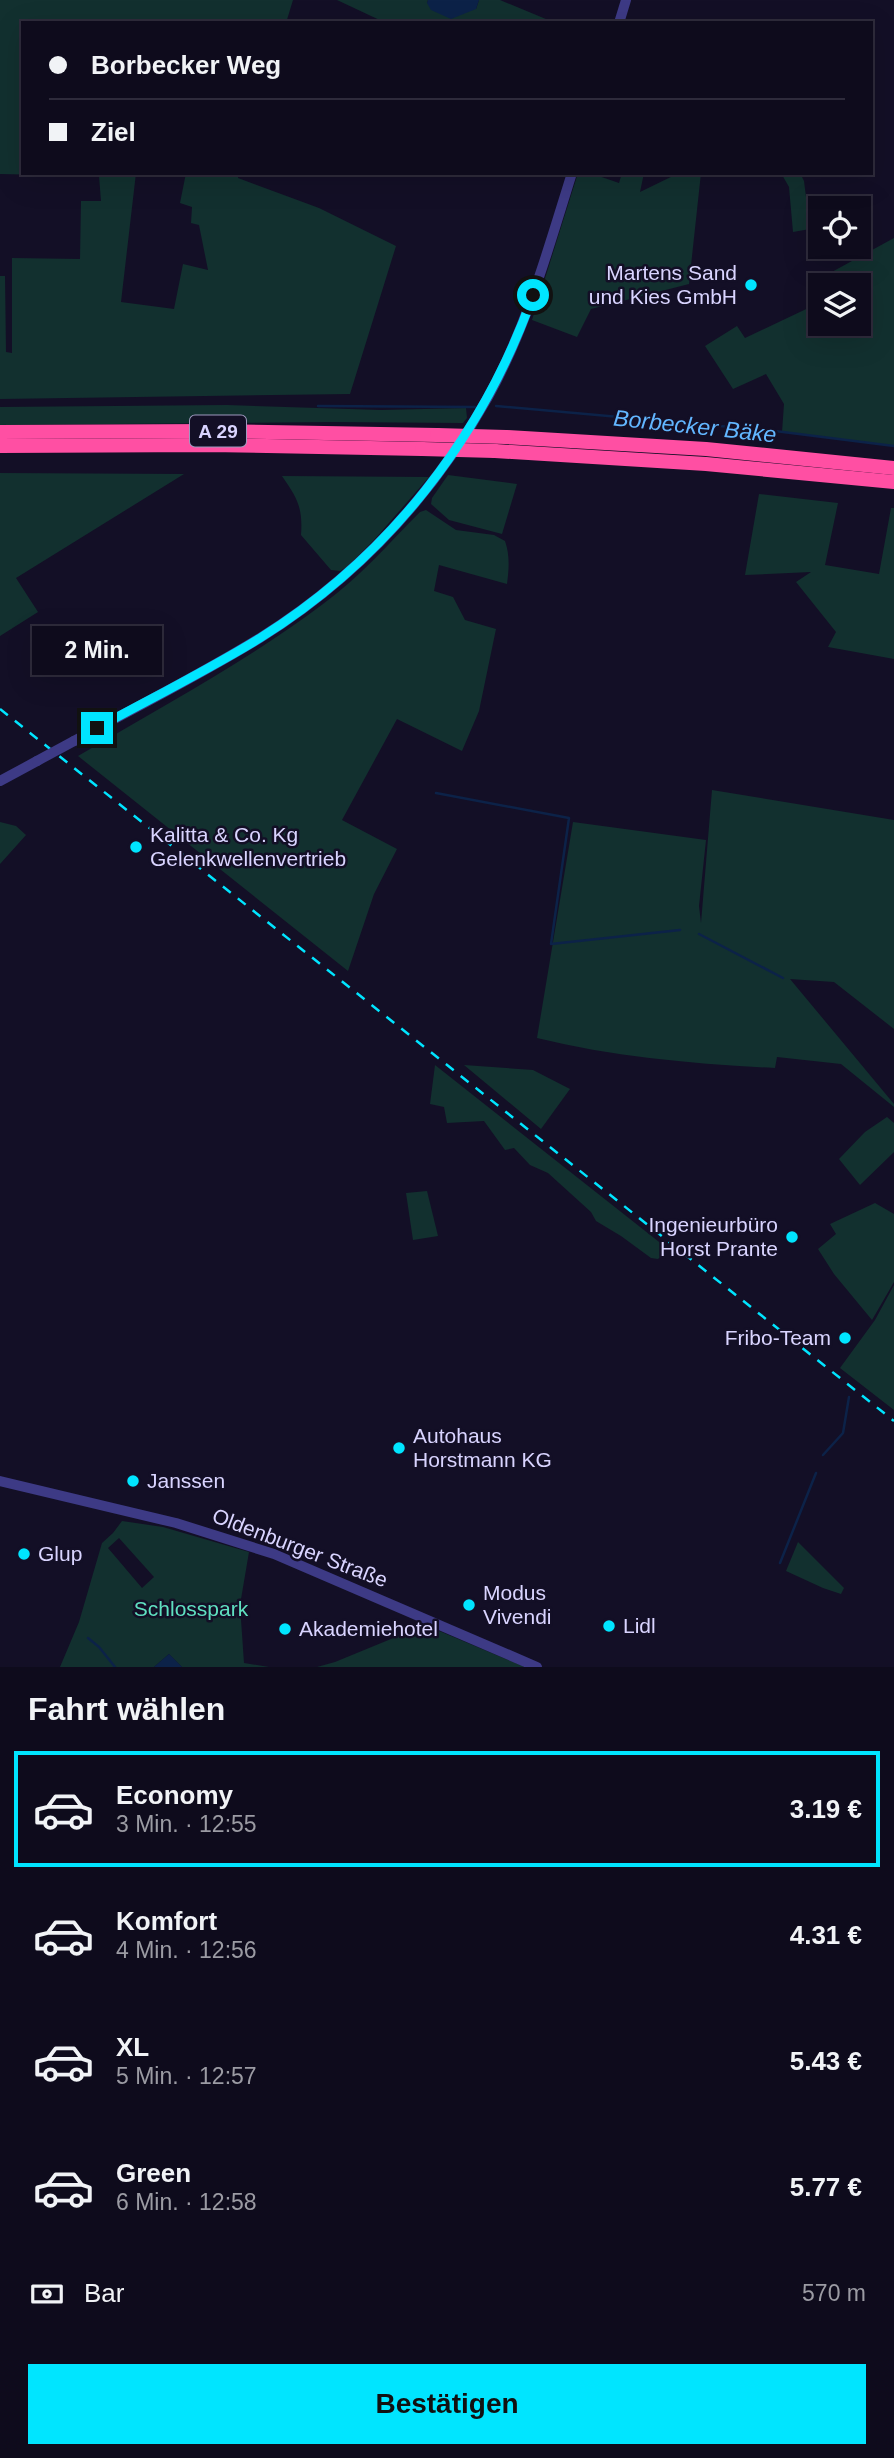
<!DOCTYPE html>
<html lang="de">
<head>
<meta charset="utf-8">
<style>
  :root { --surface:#0e0b1c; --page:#171425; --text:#f1f3f6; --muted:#9b9ba3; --line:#2e2b3b; --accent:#00e5ff }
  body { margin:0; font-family:Helvetica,sans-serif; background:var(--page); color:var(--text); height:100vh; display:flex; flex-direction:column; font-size:26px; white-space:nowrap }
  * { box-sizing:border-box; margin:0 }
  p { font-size:23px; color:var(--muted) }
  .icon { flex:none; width:38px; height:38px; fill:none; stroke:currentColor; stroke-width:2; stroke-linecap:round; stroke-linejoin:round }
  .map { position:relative; height:1667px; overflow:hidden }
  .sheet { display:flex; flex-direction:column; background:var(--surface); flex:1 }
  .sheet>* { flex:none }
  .hud { position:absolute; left:21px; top:21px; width:852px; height:154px; border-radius:0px; box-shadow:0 7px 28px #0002,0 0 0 2px var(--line); display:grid; align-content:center; height:154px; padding:0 28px; background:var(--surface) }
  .tools { position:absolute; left:808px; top:196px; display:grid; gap:14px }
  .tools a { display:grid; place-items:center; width:63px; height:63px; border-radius:0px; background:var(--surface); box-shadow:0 7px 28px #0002,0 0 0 2px var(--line); font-size:35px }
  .end { position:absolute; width:32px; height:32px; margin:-16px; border:9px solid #00e5ff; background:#111; box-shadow:0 0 0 4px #111 }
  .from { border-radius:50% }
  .bubble { position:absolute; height:49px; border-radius:0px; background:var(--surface); box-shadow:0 7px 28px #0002,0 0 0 2px var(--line); font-size:23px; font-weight:700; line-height:49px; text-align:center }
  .hud b { display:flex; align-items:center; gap:24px; height:66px; font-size:26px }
  .hud b+b { border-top:2px solid var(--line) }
  .hud i { width:18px; height:18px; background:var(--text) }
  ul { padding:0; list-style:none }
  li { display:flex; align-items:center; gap:21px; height:116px; margin:0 14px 10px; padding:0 14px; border:4px solid transparent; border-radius:0px }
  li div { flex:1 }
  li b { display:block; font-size:26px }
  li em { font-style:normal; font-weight:700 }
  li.current { border-color:var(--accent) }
  li>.icon { width:63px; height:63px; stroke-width:1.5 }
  h2 { padding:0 28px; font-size:32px; line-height:84px }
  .pay { display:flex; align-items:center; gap:18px; height:77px; padding:0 28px; font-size:26px }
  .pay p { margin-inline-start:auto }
  .button { display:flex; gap:14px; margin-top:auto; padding:14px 28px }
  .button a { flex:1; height:80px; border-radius:0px; background:var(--accent); color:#111; font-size:28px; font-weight:700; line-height:80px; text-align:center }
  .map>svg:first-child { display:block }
  .green { fill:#12302f; fill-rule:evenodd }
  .water { fill:#0c2248 }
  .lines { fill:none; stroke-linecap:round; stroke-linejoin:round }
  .stream { stroke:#0c2248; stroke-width:2.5 }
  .tertiary { stroke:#3d3a85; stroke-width:10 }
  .motorway { stroke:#ff4fa3; stroke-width:14 }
  .rail { stroke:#00e5ff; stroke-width:2.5; stroke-dasharray:10 9; stroke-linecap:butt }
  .tertiary-bridge { stroke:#3d3a85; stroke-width:10 }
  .motorway-bridge { stroke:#ff4fa3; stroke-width:14 }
  .route { stroke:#00e5ff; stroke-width:9 }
  .poi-dot { fill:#00e5ff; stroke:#130f26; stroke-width:2.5 }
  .labels { text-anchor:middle; stroke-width:5; stroke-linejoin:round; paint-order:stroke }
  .shield { fill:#130f26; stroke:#9e99be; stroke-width:2 }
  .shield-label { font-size:19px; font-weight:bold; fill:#d9d4ff }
  .poi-label { font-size:21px; fill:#d9d4ff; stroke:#130f26; text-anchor:start }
  .street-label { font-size:21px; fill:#d9d4ff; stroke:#130f26 }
  .park-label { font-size:21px; fill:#5fe0c0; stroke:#130f26 }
  .water-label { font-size:23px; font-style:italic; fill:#62b6ff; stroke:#130f26 }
</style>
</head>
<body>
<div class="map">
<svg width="894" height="1667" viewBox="0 0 894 1667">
  <rect width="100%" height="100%" fill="#130f26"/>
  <g class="green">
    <path d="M 0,0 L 293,0 L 286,23 L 23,23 L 23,173 L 136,173 L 121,302 L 174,309 L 183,264 L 208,270 L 199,225 L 191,223 L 192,207 L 180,203 L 186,173 L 239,173 L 238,178 L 319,208 L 396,246 L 350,394 L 0,399 L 0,276 L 5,276 L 6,352 L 12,353 L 12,258 L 80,259 L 81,201 L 101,201 L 99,176 L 0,174 Z"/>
    <path d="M 337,0 L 428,0 L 427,3 L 476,9 L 479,0 L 500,0 L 553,22 L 386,23 Z"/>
    <path d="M 578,173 L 590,173 L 619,183 L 622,173 L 644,173 L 640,192 L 679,173 L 701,173 L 689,284 L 591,309 L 577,337 L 532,320 Z"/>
    <path d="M 781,173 L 800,173 L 804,181 L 810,229 L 793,232 L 789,187 Z"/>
    <path d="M 894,238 L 894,446 L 782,432 L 784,404 L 766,374 L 733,389 L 705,346 L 737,326 L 745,338 L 821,302 L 821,324 L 859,324 L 859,285 L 834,285 L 830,273 Z"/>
    <path d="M 227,405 L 381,410 L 466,408 L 467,418 L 463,423 L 334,422 L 0,425 L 0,407 Z"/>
    <path d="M 0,473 L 184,474 L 16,578 L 38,612 L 0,636 Z"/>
    <path d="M 448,475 L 517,484 L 502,534 L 449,520 L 431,504 L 432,498 Z"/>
    <path d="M 282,476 L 429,477 L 374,540 L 347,567 L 340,571 L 331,570 L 301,535 C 303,507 297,498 282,476 Z"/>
    <path d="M 759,494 L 838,503 L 825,565 L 879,574 L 891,508 L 894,508 L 894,659 L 828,647 L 836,632 L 796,582 L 811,572 L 745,575 Z"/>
    <path d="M 426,510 L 456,530 L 494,535 L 505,541 C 510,555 509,569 507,584 L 439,565 L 434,591 L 453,597 L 465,620 L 496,629 L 479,711 L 462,751 L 397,719 L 342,820 L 397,849 L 374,894 L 348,971 L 78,756 C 161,707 246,662 323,604 C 359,578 389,543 420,512 Z"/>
    <path d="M 712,790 L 894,820 L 894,1029 L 834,982 L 790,979 L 894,1104 L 894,1107 L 841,1064 L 777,1057 L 775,1068 C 695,1064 614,1057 537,1038 L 573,822 L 706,840 L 699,906 L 701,923 Z"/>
    <path d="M 0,822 L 16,826 L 26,835 L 0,864 Z"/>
    <path d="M 435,1065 L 668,1249 L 658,1259 L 651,1258 L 621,1236 L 596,1221 L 591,1212 L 548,1173 L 530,1165 L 514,1148 L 505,1150 L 484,1121 L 447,1123 L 444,1107 L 430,1104 Z"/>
    <path d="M 464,1065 L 533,1070 L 570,1089 L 541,1129 Z"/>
    <path d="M 887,1117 L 894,1123 L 894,1152 L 860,1185 L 839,1159 L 865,1132 Z"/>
    <path d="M 427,1191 L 438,1236 L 413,1240 L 406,1193 Z"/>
    <path d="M 875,1203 L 894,1214 L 894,1282 L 872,1320 L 834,1274 L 818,1249 L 836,1234 L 830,1224 Z"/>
    <path d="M 894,1285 L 894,1410 L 840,1368 L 875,1320 Z"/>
    <path d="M 122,1521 L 163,1527 L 249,1552 L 240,1605 L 244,1663 L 269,1667 L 182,1667 L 169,1654 L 154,1667 L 60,1667 L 79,1622 L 102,1543 L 113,1533 ZM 119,1538 L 154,1577 L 142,1588 L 108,1548 Z"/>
    <path d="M 798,1542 L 844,1588 L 841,1594 L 823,1588 L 786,1571 Z"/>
    <path d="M 425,1625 L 525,1667 L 317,1667 L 335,1662 Z"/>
  </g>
  <g class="water">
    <path d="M 428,0 L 479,0 L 476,9 L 451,19 L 431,10 L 427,3 Z"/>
    <path d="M 169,1654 L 182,1667 L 154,1667 Z"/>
  </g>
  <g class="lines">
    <g class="stream">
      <path d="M 318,406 L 475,407"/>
      <path d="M 496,406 L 775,431 L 894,446"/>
      <path d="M 436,793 L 569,818 L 551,944 L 680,930"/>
      <path d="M 699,934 L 783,978"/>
      <path d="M 823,1455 L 843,1433 L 849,1397"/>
      <path d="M 780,1563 L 816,1473"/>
      <path d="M 88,1638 L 99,1647 L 115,1667"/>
    </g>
    <g class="tertiary">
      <path d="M 619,23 L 626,0"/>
      <path d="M 74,741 C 136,707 200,675 260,638 C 356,578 433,495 488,397 C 527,327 548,249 572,173"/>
      <path d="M 0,781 L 37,761"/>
      <path d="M 0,1481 L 176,1523 L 274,1554 L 537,1667"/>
    </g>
    <g class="motorway">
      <path d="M 0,432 L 211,431 L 437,435"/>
      <path d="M 506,437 L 706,449 L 894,468"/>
      <path d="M 0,446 L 210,445 L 422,449"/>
      <path d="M 495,451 L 706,464 L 894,482"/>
    </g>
    <path class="rail" d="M 0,709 L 894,1421"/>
    <path class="tertiary-bridge" d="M 37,761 L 74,741"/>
    <g class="motorway-bridge">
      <path d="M 437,435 L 506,437"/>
      <path d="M 422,449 L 495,451"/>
    </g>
  </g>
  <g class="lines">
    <path class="route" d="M 97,728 C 152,698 208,670 260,638 C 388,558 483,437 533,295"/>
  </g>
  <g class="poi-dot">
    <circle cx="751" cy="285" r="7"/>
    <circle cx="136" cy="847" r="7"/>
    <circle cx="792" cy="1237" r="7"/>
    <circle cx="845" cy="1338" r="7"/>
    <circle cx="399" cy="1448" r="7"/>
    <circle cx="133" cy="1481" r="7"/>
    <circle cx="24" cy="1554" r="7"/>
    <circle cx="469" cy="1605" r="7"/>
    <circle cx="609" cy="1626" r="7"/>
    <circle cx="285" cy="1629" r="7"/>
  </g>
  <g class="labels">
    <rect class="shield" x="190" y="415.5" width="56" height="31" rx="5"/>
    <g class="shield-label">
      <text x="218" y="438">A 29</text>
    </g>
    <g class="poi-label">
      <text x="737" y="280" text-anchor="end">Martens Sand<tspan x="737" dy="24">und Kies GmbH</tspan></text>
      <text x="150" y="842">Kalitta &amp; Co. Kg<tspan x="150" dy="24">Gelenkwellenvertrieb</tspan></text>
      <text x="778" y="1232" text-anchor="end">Ingenieurbüro<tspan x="778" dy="24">Horst Prante</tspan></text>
      <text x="831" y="1345" text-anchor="end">Fribo-Team</text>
      <text x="413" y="1443">Autohaus<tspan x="413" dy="24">Horstmann KG</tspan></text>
      <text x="147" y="1488">Janssen</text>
      <text x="38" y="1561">Glup</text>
      <text x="483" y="1600">Modus<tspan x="483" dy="24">Vivendi</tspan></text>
      <text x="623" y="1633">Lidl</text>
      <text x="299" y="1636">Akademiehotel</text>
    </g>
    <g class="street-label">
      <text transform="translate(300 1548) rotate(21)" y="7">Oldenburger Straße</text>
    </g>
    <g class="park-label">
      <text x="191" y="1616">Schlosspark</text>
    </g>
    <g class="water-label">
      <text transform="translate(695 426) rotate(6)" y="8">Borbecker Bäke</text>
    </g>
  </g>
</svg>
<div class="tools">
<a><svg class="icon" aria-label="locate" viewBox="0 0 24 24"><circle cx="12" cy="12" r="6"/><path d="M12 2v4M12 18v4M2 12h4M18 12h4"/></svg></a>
<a><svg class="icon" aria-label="layers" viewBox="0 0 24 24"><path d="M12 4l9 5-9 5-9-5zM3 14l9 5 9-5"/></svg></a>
</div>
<i class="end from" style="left:533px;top:295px"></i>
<i class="end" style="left:97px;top:728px"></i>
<div class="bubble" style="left:32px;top:626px;width:130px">2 Min.</div>
<div class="hud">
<b><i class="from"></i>Borbecker Weg</b>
<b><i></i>Ziel</b>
</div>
</div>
<section class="sheet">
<h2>Fahrt wählen</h2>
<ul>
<li class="current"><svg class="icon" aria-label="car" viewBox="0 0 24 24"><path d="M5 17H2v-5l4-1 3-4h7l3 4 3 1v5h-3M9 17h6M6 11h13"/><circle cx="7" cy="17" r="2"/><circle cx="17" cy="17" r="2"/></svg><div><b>Economy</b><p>3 Min. · 12:55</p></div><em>3.19 €</em></li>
<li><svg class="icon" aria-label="car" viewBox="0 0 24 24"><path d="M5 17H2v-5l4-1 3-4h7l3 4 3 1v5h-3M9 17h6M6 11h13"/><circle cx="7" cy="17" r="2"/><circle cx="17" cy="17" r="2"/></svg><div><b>Komfort</b><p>4 Min. · 12:56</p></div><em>4.31 €</em></li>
<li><svg class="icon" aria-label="car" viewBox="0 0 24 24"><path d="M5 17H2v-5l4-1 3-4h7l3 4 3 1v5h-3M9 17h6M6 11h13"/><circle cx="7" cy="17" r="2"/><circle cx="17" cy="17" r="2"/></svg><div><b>XL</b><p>5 Min. · 12:57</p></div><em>5.43 €</em></li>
<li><svg class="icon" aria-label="car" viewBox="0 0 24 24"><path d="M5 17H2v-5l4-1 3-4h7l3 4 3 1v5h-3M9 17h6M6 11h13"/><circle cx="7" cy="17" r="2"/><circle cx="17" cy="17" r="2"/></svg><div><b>Green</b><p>6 Min. · 12:58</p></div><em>5.77 €</em></li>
</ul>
<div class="pay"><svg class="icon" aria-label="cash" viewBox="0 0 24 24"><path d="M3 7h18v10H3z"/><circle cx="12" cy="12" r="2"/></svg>Bar<p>570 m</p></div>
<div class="button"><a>Bestätigen</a></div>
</section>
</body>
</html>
